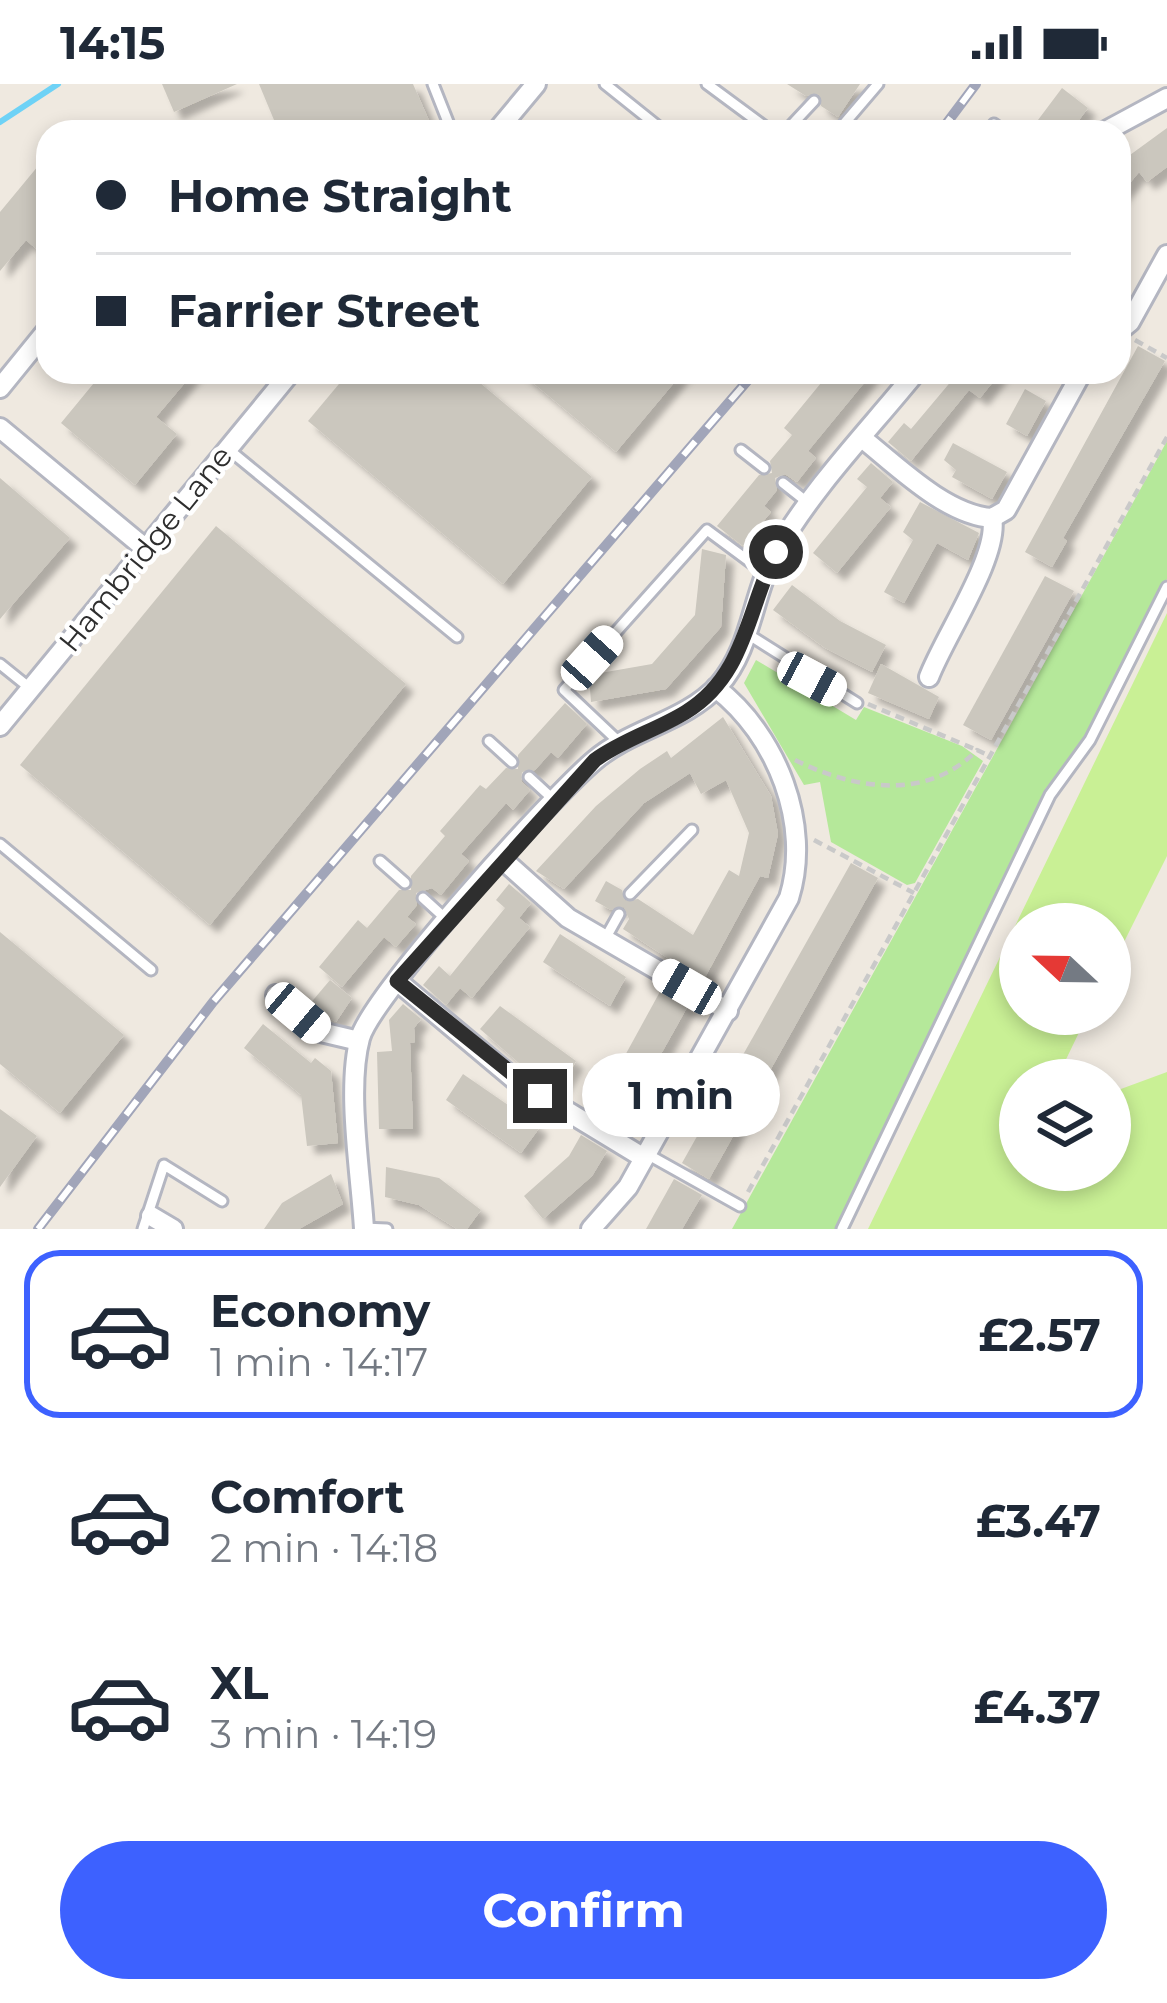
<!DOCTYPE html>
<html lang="en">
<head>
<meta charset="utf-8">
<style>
  :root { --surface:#fff; --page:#f6f6f7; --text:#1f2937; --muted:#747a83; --line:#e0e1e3; --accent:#3d61ff }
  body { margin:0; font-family:Montserrat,sans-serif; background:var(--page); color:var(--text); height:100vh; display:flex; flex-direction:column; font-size:45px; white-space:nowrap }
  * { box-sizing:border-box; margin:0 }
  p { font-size:39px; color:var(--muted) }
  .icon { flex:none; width:66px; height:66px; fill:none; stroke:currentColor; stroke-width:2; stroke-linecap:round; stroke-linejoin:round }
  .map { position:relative; height:1145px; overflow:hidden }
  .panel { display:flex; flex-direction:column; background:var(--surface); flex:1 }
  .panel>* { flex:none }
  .hud { position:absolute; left:36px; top:36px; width:1095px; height:264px; border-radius:36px; box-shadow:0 6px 18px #0003; display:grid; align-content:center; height:264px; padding:0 60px; background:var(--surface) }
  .needle { width:78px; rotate:292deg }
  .tools { position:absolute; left:999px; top:819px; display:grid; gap:24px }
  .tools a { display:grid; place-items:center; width:132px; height:132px; border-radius:50%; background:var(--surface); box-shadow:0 6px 18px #0003; font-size:60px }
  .end { position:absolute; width:54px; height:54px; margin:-27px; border:15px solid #2e2e2e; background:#fff; box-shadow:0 0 0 6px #fff }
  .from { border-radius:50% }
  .bubble { position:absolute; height:84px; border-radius:42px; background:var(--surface); box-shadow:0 6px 18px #0003; font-size:39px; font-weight:700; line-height:84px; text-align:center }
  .car { position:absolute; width:36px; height:72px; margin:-36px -18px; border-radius:15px; box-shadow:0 0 9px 3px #0007; background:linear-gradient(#fff 24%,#345 0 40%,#fff 0 76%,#345 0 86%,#fff 0) }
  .hud b { display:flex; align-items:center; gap:42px; height:114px; font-size:45px }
  .hud b+b { border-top:3px solid var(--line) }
  .hud i { width:30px; height:30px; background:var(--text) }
  ul { padding:21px 0 0; list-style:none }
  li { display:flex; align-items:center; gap:36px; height:168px; margin:0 24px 18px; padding:0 36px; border:6px solid transparent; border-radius:36px }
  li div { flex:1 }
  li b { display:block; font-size:45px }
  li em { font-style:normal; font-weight:700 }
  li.active { border-color:var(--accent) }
  li>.icon { width:108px; height:108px; stroke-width:1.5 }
  .action { display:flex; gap:24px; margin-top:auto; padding:24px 60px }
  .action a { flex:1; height:138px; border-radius:72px; background:var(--accent); color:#fff; font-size:48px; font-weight:700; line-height:138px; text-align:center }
  .status { display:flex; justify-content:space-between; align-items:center; height:84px; padding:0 60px; background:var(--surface); direction:ltr }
  .status svg { height:33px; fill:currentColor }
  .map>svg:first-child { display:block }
  .green { fill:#b5e89a }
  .pitch { fill:#c9f095 }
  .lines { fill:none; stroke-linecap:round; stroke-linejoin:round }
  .stream { stroke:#6ed2f6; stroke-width:6 }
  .building { fill:#cbc7be; filter:url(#shadow) }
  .lane-casing { stroke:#b4b6c1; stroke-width:15 }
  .street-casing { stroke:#b4b6c1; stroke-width:24 }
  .path { stroke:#c9c9c9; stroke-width:4.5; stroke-dasharray:9 6; stroke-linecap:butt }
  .lane { stroke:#fff; stroke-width:9 }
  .street { stroke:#fff; stroke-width:18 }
  .rail-casing { stroke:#a1a5b9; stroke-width:10 }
  .rail { stroke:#fff; stroke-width:6; stroke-dasharray:18; stroke-linecap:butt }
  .route { stroke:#2e2e2e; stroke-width:15 }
  .labels { text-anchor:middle; stroke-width:9; stroke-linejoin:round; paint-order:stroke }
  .street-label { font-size:30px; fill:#2e2e2e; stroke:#fff }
</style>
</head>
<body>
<div class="status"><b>14:15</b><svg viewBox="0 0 49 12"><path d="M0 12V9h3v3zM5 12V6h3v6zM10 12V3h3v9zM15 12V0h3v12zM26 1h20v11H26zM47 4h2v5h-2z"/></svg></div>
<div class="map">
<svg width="1167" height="1145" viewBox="0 0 1167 1145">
  <defs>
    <filter id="shadow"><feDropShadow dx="8" dy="8" stdDeviation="3" flood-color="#0004"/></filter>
  </defs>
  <rect width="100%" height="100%" fill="#efe9e0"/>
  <g class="green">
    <path d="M 1167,357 L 1167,495 L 1083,660 L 1046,704 L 837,1145 L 732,1145 Z"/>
    <path d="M 756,576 L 856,636 L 864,623 L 962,662 L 983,677 L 915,799 L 907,801 L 831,758 L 820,698 L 804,701 L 744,599 Z"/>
  </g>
  <path class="pitch" d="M 1167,529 L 1167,772 L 1110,886 L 1110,840 L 1020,840 L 1020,930 L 1088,930 L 1056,996 L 1020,996 L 1020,1086 L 1110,1086 L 1110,1009 L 1167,988 L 1167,1145 L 868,1145 Z"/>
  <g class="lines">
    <path class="stream" d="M 0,38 L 58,0"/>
  </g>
  <g class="building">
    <path d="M 162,0 L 237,0 L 174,28 Z"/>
    <path d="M 259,0 L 413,0 L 434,48 L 279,48 Z"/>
    <path d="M 787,0 L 860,0 L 838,33 L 821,22 L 819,10 L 806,12 Z"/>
    <path d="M 1062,4 L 1088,24 L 1070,48 L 1029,48 Z"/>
    <path d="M 1167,44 L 1167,83 L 1147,98 L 1139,88 L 1119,112 L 1119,79 Z"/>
    <path d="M 48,70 L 48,175 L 26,156 L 0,187 L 0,128 Z"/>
    <path d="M 1138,262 L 1165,277 L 1063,454 L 1067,457 L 1052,483 L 1025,468 Z"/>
    <path d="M 103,288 L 194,288 L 156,333 L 177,350 L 135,401 L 61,339 Z"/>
    <path d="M 349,288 L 467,288 L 592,393 L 503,500 L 308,337 Z"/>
    <path d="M 520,288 L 683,288 L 616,368 Z"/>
    <path d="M 830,288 L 873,288 L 808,367 L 816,374 L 797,398 L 785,390 L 775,394 L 777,406 L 764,422 L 771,428 L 743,462 L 717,442 L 759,391 L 772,389 L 770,377 L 792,351 L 784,344 Z"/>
    <path d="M 942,288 L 1001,288 L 980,314 L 969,306 L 911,377 L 888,358 L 904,339 L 911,345 L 953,295 Z"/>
    <path d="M 1025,305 L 1046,317 L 1027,352 L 1006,340 Z"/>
    <path d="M 953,359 L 1007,388 L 992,415 L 952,393 L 956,386 L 944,376 Z"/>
    <path d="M 871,379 L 893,398 L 880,414 L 891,423 L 837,489 L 813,469 L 867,403 L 857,395 Z"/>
    <path d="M 0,394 L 70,454 L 0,535 Z"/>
    <path d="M 920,418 L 979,449 L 968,476 L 937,459 L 904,519 L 884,508 L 913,456 L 903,448 Z"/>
    <path d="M 216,442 L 406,600 L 210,841 L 20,681 Z"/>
    <path d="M 702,465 L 726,471 L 721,543 L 666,605 L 591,618 L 589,591 L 652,580 L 695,531 Z"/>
    <path d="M 1045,492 L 1074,507 L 991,656 L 963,641 Z"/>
    <path d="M 792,501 L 840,537 L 886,561 L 872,588 L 825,564 L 773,526 Z"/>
    <path d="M 881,580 L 939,613 L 929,635 L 868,609 Z"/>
    <path d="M 565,619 L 587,640 L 558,674 L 551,668 L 535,686 L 522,688 L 521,697 L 530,706 L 513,726 L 506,719 L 461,770 L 469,777 L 441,811 L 432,804 L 416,809 L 417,821 L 407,833 L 416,840 L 396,863 L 384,853 L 342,903 L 319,883 L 358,836 L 367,844 L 399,806 L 411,806 L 411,792 L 445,752 L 440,747 L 480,701 L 486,705 L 506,684 L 518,685 L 518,671 Z"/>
    <path d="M 723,633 L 771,712 L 778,750 L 768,794 L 760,792 L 703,897 L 623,845 L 629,835 L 624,823 L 611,826 L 595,817 L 606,797 L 622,806 L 625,817 L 638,815 L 693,851 L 729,786 L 739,792 L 749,749 L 726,696 L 701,710 L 690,689 L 644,719 L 564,805 L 536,787 L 596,722 L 640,685 L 667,667 L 671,674 Z"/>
    <path d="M 851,779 L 878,794 L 709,1095 L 682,1079 Z"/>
    <path d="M 509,800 L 531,819 L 519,834 L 530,843 L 472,914 L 460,904 L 446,921 L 423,901 L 439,882 L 450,892 L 505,824 L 496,816 Z"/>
    <path d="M 0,848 L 124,951 L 60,1029 L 0,980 Z"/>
    <path d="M 560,850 L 626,893 L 610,922 L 543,878 Z"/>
    <path d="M 330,896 L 352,914 L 336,938 L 309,921 Z"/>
    <path d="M 662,904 L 689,920 L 620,1043 L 594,1028 Z"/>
    <path d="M 403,920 L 421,935 L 414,944 L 415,958 L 410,959 L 413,1045 L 379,1045 L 377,968 L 392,967 L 389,936 Z"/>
    <path d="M 500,922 L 576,977 L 560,1005 L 527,986 L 480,945 Z"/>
    <path d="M 263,940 L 311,979 L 315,974 L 331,987 L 338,1059 L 307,1062 L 301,1011 L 244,964 Z"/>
    <path d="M 463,990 L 540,1043 L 521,1069 L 446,1016 Z"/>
    <path d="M 0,1025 L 37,1052 L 0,1103 Z"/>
    <path d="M 581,1051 L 607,1067 L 592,1092 L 543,1135 L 524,1112 L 569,1072 Z"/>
    <path d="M 386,1083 L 439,1094 L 481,1126 L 467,1145 L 457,1145 L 419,1121 L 385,1113 Z"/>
    <path d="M 331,1090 L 343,1120 L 299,1145 L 264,1145 L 282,1119 Z"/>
    <path d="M 674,1095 L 702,1111 L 682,1145 L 646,1145 Z"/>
  </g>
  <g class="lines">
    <defs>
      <g id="lane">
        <path d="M 433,0 L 452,48"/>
        <path d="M 605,0 L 665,48"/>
        <path d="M 707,0 L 772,48"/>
        <path d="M 994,40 L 1005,48"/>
        <path d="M 785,48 L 814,17"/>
        <path d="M 837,48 L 878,0"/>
        <path d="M 228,365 L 457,553"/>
        <path d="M 741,366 L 764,384"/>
        <path d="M 783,399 L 807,418"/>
        <path d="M 746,549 L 857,619"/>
        <path d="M 0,580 L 31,605"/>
        <path d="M 489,657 L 512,678"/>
        <path d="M 619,658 L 564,606 L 707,446 L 765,489"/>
        <path d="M 529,693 L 555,717"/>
        <path d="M 0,760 L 151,886"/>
        <path d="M 380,777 L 405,799"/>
        <path d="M 630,810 L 692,746"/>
        <path d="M 423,814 L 446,835"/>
        <path d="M 605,855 L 619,830"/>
        <path d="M 647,1070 L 740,1122"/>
        <path d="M 363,1144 L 387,1145"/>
        <path d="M 143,1145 L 164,1081 L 222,1117"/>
        <path d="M 842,1145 L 1050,711 L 1090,656 L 1167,503"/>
      </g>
      <g id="street">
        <path d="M 496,48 L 536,0"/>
        <path d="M 1104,48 L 1167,14"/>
        <path d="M 1119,247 L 1130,238 L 1167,171"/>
        <path d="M 0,304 L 48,245"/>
        <path d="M 0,344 L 146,465"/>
        <path d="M 862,354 C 897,382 946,431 992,434 L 1006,426 L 1082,288"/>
        <path d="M 929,593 C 944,553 1000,471 992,434"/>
        <path d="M 0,642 L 291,288"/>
        <path d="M 502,775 L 568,834 L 728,927"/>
        <path d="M 397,897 L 514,995 L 644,1074"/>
        <path d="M 276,911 L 321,948 L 359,957"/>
        <path d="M 151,1132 L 173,1145"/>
        <path d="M 364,1145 C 361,1091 346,1005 360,954 C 373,910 553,711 595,676 C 633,644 685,638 719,601 C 752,564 752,510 776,468 C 813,403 869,346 916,288"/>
        <path d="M 591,1145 L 628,1103 L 789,814 C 812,741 777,651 716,604"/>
      </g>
    </defs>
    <use href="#lane" class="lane-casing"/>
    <use href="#street" class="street-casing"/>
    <g class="path">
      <path d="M 1135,256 L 1167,274"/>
      <path d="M 868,620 L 977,666"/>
      <path d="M 795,676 C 853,705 927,718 977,666 L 990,672"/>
      <path d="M 814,756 L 914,809"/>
      <path d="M 748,1108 L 1167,353"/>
    </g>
    <use href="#lane" class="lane"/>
    <use href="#street" class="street"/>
    <defs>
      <g id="rail">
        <path d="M 940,48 L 976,0"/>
        <path d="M 38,1145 L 213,918 L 755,288"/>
      </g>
    </defs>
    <use href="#rail" class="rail-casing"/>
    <use href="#rail" class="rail"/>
  </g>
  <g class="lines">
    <path class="route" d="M 540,1012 L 397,897 L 595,676 C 624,655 657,646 686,628 C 746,591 747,526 776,468"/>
  </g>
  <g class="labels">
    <g class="street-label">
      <text transform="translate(146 465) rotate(-51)" y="10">Hambridge Lane</text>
    </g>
  </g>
</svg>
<div class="tools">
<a><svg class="needle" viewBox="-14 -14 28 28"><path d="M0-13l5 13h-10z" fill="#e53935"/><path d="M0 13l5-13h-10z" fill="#747a83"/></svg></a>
<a><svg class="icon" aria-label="layers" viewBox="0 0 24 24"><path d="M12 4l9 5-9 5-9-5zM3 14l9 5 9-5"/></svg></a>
</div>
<i class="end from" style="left:776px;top:468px"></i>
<i class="end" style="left:540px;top:1012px"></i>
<div class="bubble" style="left:582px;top:969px;width:198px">1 min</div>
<i class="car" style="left:592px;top:574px;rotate:42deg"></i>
<i class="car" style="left:812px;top:595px;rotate:118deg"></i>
<i class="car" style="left:687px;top:903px;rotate:300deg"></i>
<i class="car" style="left:298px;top:929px;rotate:130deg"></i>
<div class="hud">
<b><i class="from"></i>Home Straight</b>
<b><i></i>Farrier Street</b>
</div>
</div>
<section class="panel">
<ul>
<li class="active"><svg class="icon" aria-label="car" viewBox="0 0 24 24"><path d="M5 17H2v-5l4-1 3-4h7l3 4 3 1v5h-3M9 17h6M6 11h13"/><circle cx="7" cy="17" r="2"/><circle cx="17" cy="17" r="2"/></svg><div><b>Economy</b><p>1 min · 14:17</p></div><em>£2.57</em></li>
<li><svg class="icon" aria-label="car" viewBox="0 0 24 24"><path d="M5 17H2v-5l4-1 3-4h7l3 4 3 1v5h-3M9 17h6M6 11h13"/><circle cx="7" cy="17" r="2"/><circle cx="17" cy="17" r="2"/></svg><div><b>Comfort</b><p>2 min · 14:18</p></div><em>£3.47</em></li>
<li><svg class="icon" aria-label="car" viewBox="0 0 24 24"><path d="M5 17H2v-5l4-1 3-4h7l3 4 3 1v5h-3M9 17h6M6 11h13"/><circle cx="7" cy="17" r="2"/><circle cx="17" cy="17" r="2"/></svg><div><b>XL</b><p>3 min · 14:19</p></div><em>£4.37</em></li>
</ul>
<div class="action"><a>Confirm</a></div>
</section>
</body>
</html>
